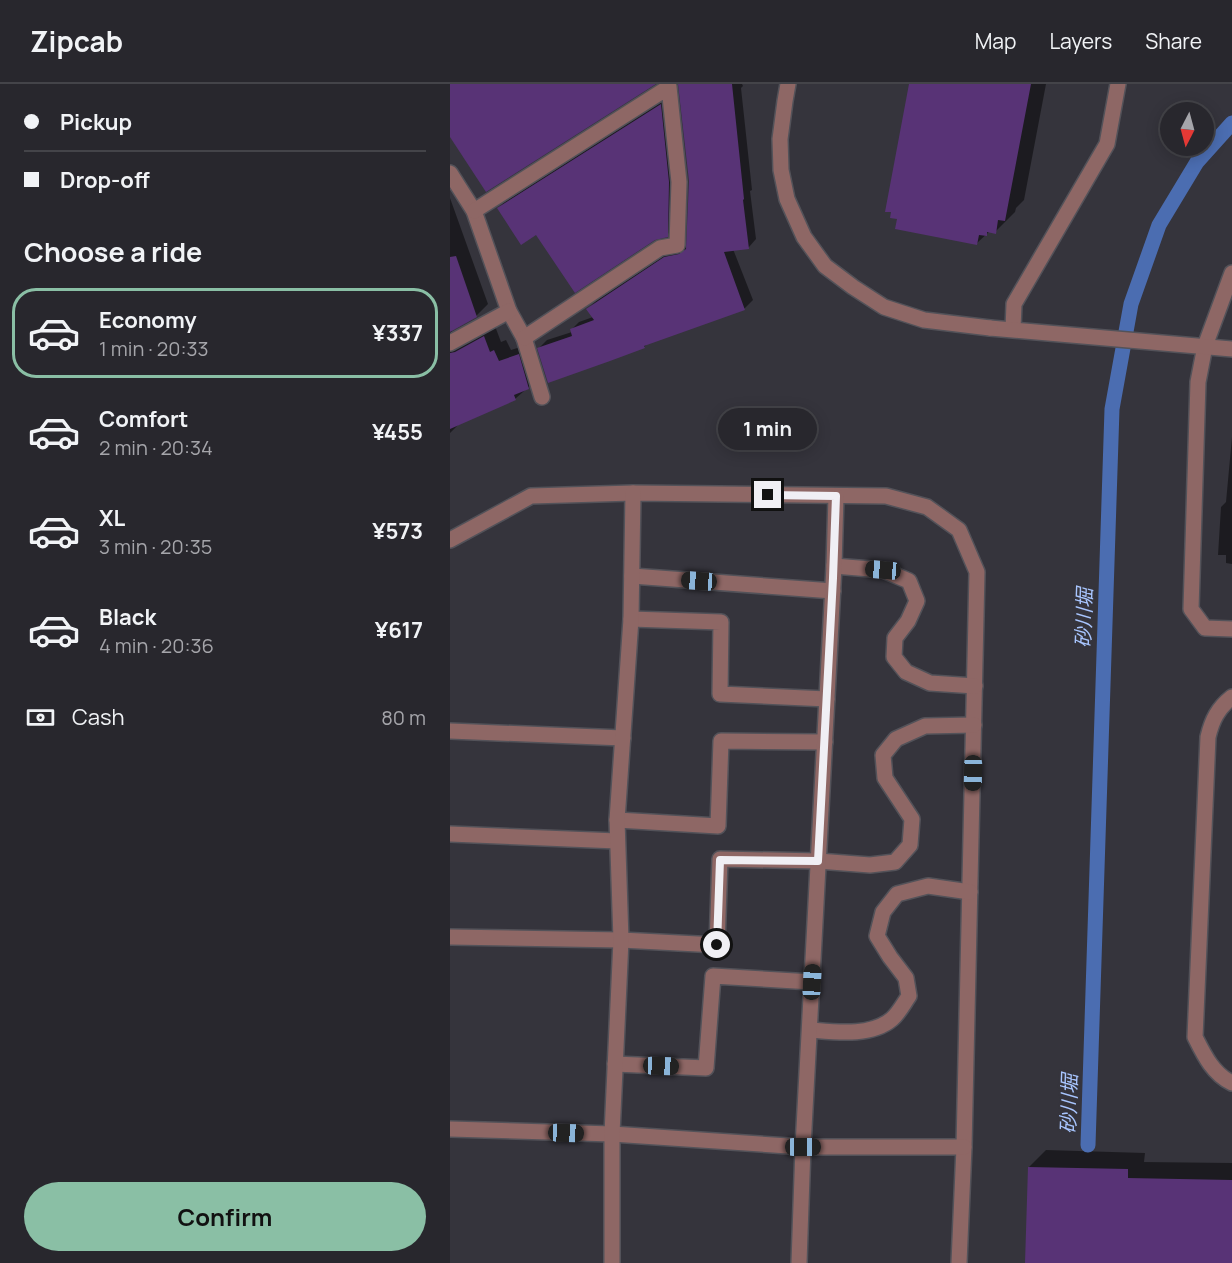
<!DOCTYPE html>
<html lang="en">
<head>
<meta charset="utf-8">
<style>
  :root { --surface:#28272d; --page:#302f35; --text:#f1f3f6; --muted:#a5a5aa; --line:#444449; --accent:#8abfa5 }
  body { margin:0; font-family:Manrope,"Noto Sans JP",sans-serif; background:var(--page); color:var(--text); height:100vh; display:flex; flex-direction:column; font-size:22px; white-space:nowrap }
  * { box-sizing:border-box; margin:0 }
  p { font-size:20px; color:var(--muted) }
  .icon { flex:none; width:33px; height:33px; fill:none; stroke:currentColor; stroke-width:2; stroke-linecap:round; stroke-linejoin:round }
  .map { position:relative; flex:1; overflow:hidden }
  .side { display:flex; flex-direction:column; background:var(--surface); width:450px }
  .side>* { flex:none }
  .banner { display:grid; align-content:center; height:132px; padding:0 24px; background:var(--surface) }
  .needle { width:39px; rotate:186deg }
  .fabs { position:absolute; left:710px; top:18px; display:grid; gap:12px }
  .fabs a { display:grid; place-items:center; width:54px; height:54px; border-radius:50%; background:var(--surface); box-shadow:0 3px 15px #0003,0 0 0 2px var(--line); font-size:30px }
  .end { position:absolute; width:27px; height:27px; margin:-14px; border:8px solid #f0eff4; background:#111; box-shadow:0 0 0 3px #111 }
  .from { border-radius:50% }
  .bubble { position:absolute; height:42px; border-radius:21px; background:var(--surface); box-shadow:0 3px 15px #0003,0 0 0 2px var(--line); font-size:20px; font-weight:700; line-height:42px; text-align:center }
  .car { position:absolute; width:18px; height:36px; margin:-18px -9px; border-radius:8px; box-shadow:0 0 4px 2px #0007; background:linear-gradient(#222 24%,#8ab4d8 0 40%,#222 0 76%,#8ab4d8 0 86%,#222 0) }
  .banner b { display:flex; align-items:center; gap:21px; height:57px; font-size:22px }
  .banner b+b { border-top:2px solid var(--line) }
  .banner i { width:15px; height:15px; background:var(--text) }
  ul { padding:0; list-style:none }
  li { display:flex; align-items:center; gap:18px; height:90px; margin:0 12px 9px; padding:0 12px; border:3px solid transparent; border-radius:24px }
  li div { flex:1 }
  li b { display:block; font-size:22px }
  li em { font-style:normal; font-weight:700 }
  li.active { border-color:var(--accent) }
  li>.icon { width:54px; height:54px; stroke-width:1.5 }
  h2 { padding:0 24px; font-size:27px; line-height:72px }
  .pay { display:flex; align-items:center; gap:15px; height:66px; padding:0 24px; font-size:22px }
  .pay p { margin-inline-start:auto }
  .action { display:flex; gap:12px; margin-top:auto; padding:12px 24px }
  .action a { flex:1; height:69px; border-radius:36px; background:var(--accent); color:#111; font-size:24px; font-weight:700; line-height:69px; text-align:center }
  header { display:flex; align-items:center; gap:36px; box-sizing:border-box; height:84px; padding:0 30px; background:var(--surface); border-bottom:2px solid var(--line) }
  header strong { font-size:28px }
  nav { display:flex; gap:33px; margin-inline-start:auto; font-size:21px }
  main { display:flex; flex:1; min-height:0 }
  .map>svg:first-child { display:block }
  .shadow { fill:#0007 }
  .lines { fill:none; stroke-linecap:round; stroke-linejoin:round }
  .stream { stroke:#4b6db1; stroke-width:15 }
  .building { fill:#583376 }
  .service-casing { stroke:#535259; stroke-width:18 }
  .minor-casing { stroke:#535259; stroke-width:18 }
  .tertiary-casing { stroke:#535259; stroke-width:18 }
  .service { stroke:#8e6765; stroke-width:15 }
  .minor { stroke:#8e6765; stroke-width:15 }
  .tertiary { stroke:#8e6765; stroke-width:15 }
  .route { stroke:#f0eff4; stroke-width:8 }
  .labels { text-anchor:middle; stroke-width:4.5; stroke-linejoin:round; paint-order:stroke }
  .water-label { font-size:20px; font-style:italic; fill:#a8c5fe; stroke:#35343c }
</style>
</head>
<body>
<header>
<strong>Zipcab</strong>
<nav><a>Map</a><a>Layers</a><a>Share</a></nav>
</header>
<main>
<section class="side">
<div class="banner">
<b><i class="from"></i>Pickup</b>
<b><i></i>Drop-off</b>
</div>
<h2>Choose a ride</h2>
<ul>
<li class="active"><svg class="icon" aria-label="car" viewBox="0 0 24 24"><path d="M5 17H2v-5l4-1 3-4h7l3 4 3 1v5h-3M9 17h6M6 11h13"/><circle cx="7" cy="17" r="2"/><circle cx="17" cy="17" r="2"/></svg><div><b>Economy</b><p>1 min · 20:33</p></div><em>¥337</em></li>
<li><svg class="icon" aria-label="car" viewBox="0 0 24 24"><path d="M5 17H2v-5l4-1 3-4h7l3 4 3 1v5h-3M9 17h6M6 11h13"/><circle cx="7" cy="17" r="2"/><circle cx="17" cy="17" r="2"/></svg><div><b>Comfort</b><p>2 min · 20:34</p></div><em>¥455</em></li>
<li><svg class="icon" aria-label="car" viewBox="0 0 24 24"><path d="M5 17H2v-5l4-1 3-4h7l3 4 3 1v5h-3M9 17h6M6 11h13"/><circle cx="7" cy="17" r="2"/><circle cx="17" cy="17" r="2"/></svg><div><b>XL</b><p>3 min · 20:35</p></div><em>¥573</em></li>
<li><svg class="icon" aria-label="car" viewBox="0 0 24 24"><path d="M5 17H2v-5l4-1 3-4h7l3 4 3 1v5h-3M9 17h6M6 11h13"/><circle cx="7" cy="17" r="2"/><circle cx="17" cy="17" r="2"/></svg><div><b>Black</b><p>4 min · 20:36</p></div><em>¥617</em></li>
</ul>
<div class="pay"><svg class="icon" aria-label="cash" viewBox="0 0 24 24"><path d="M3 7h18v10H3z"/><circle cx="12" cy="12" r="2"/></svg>Cash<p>80 m</p></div>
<div class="action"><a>Confirm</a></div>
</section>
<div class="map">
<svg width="782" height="1179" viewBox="0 0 782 1179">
  <rect width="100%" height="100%" fill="#35343c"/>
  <g class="shadow">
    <path d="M 230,0 L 292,0 L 293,2 L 291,4 L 302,106 L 300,107 L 306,155 L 299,163 L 283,165 L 303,216 L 295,224 L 198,259 L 194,263 L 99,297 L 89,264 L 97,256 L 122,248 L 121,246 L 129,238 L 143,233 L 138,225 L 146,217 L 223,166 L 238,163 L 240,97 Z"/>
    <path d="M 461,0 L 596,0 L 574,116 L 566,124 L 565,128 L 545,148 L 540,147 L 527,159 Z"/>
    <path d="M 217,15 L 225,91 L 223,145 L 217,151 L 86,149 L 48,124 L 55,118 Z"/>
    <path d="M 0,114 L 38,220 L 26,232 L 1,246 L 3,253 L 45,242 L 51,258 L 56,256 L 61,266 L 80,260 L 90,293 L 65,315 L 10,339 L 0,349 Z"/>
    <path d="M 782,353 L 782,480 L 776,479 L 776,471 L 768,471 L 771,423 L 776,418 Z"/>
    <path d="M 596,1066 L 695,1069 L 694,1078 L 782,1079 L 782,1068 L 782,1179 L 577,1179 L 579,1083 Z"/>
  </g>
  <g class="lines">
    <path class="stream" d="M 638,1061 L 662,325 L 681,220 L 709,141 L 747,78 L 782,39"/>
  </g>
  <g class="building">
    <path d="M 0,0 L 206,0 L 36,108 L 0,53 Z"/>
    <path d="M 228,0 L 282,0 L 294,115 L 293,116 L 299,165 L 274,168 L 295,226 L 194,262 L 195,264 L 160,277 L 98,299 L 87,264 L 122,252 L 120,245 L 144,236 L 136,225 L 214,173 L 229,170 L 236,165 L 239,97 Z"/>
    <path d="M 459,0 L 581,0 L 555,137 L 548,136 L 546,150 L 537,148 L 537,152 L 529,151 L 527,161 L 445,145 L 447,135 L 440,134 L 441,128 L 435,128 Z"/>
    <path d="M 211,20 L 219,98 L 218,153 L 205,156 L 125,209 L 86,151 L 71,161 L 47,124 Z"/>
    <path d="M 6,172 L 27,233 L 0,248 L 0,173 Z"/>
    <path d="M 34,252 L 40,268 L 44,266 L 49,277 L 69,270 L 79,305 L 64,311 L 66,316 L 0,345 L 0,269 L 5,268 Z"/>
    <path d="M 578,1083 L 678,1085 L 678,1094 L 782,1096 L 782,1179 L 575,1179 Z"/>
  </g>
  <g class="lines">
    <defs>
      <g id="service">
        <path d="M 563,245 L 564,220 L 657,60 L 668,0"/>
        <path d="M 0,456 L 81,412 L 183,409 L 436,412 L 477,423 L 509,446 L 527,488 L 514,1063 L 509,1179"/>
        <path d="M 384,482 L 433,486 L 459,497 L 467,517 L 458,537 L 445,554 L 444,573 L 456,588 L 480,599 L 525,602"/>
        <path d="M 182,492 L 383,507"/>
        <path d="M 181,535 L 271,538 L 270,610 L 377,615"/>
        <path d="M 782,613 C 768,624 762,636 758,653 L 745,953 C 754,971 763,990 782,999"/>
        <path d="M 0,647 L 173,654"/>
        <path d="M 167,736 L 268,742 L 271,657 L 375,658"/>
        <path d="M 0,750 L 167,757"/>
        <path d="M 0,853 L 171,856 L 267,861 L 270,775 L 368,777 L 420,781 L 445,778 L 460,761 L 462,735 L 435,694 L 433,671 L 446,655 L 475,642 L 524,641"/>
        <path d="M 360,946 C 385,948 421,953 442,935 C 449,929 454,919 459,912 L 456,894 L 440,873 L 427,852 L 433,828 L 447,810 L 478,802 L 520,808"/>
        <path d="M 165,980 L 256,984 L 263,892 L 362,898"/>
        <path d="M 0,1045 L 162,1050 L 353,1063 L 514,1063"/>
        <path d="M 162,1179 L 162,1050 L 171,856 L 167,736 L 181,535 L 183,409"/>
        <path d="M 349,1179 L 353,1063 L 384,482 L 386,412"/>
      </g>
      <g id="minor">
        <path d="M 0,89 L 24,127 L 59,227 L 74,254 L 92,313"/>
        <path d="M 24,127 L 219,3 L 229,98 L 227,161 L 210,164 L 74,254"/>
        <path d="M 782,189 L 755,262 L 748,298 L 741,525 L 755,544 L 782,545"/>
        <path d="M 540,244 L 782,265"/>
        <path d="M 0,259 L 59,227"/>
      </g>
      <path id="tertiary" d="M 338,0 L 335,17 L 330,55 L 331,86 L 337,115 L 354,153 L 375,182 L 403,203 L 434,223 L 474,236 L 540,244"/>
    </defs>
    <use href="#service" class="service-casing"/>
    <use href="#minor" class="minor-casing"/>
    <use href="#tertiary" class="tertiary-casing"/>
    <use href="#service" class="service"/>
    <use href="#minor" class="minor"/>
    <use href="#tertiary" class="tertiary"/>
  </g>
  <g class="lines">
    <path class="route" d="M 267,861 L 270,776 L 368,777 L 383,494 L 386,412 L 318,411"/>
  </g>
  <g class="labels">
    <g class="water-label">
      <text transform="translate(634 534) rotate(-88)" y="7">砂川堀</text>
      <text transform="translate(619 1020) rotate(-88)" y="7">砂川堀</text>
    </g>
  </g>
</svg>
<div class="fabs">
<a><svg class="needle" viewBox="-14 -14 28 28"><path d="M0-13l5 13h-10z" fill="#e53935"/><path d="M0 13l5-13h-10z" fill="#a5a5aa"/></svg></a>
</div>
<i class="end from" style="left:267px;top:861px"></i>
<i class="end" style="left:318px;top:411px"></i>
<div class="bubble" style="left:268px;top:324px;width:99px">1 min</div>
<i class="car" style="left:433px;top:486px;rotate:275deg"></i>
<i class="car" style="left:249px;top:497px;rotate:274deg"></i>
<i class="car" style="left:523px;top:689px;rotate:181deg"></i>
<i class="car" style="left:362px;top:898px;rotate:3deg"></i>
<i class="car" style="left:211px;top:982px;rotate:92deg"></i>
<i class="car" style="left:116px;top:1049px;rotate:92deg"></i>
<i class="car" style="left:353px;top:1063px;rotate:90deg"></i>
</div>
</main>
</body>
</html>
